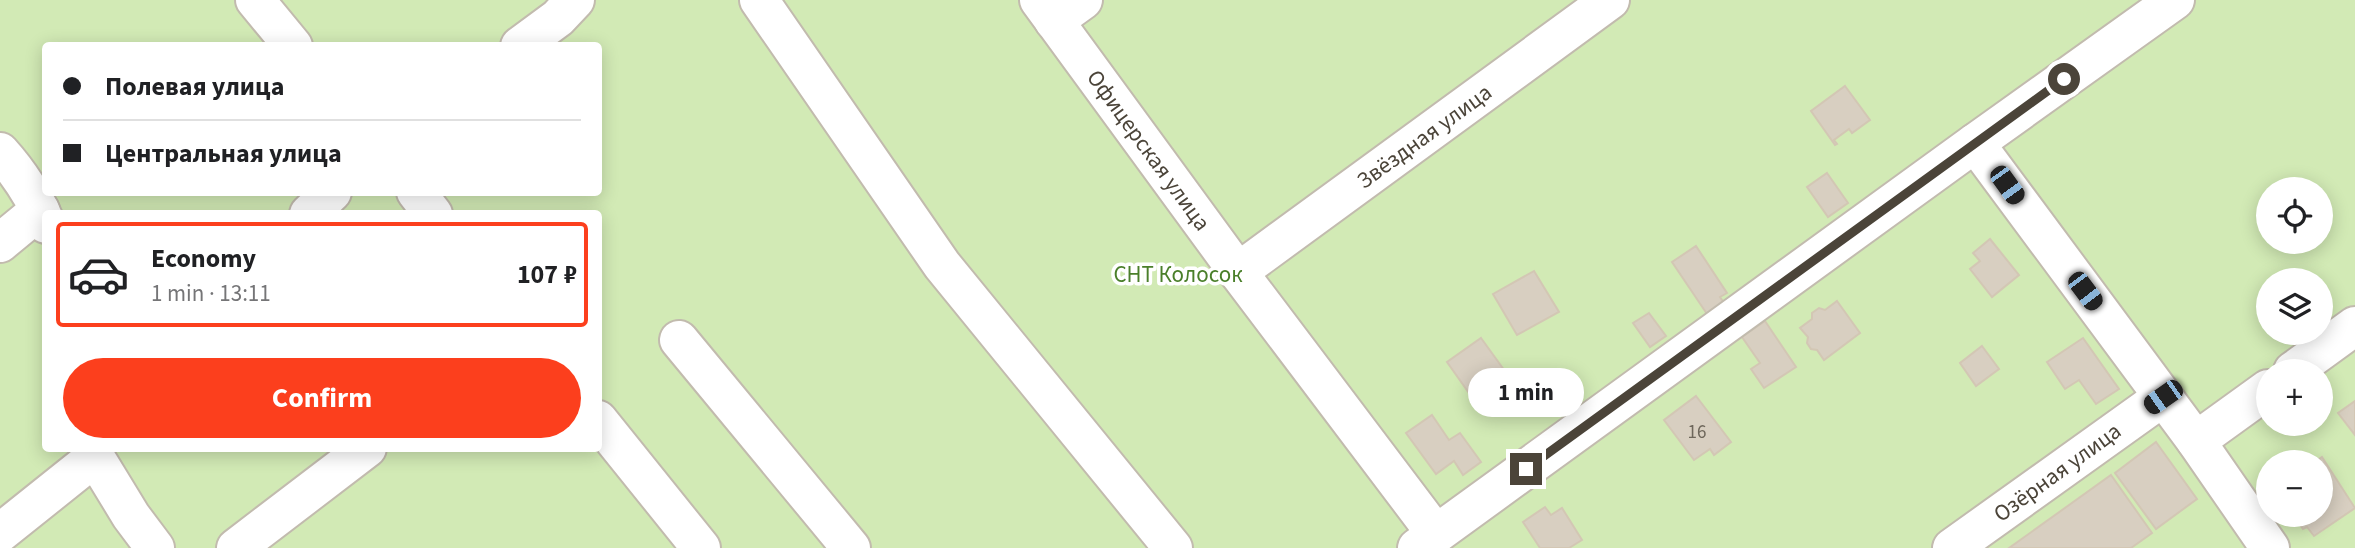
<!DOCTYPE html>
<html lang="en">
<head>
<meta charset="utf-8">
<style>
  :root { --surface:#fff; --page:#f2f2f2; --text:#202124; --muted:#757577; --line:#e0e0e0; --accent:#fc3f1d }
  body { margin:0; font-family:"Source Sans 3",sans-serif; background:var(--page); color:var(--text); height:100vh; display:flex; flex-direction:column; font-size:26px; white-space:nowrap }
  * { box-sizing:border-box; margin:0 }
  p { font-size:23px; color:var(--muted) }
  .icon { flex:none; width:38px; height:38px; fill:none; stroke:currentColor; stroke-width:2; stroke-linecap:round; stroke-linejoin:round }
  .map { position:relative; flex:1; overflow:hidden }
  .drawer { position:absolute; left:42px; top:210px; width:560px; height:242px; display:flex; flex-direction:column; background:var(--surface); border-radius:7px; box-shadow:0 4px 18px #0003 }
  .drawer>* { flex:none }
  .guide { position:absolute; left:42px; top:42px; width:560px; height:154px; border-radius:7px; box-shadow:0 4px 18px #0003; display:grid; align-content:center; height:154px; padding:0 21px; background:var(--surface) }
  .fabs { position:absolute; left:2256px; top:177px; display:grid; gap:14px }
  .fabs a { display:grid; place-items:center; width:77px; height:77px; border-radius:50%; background:var(--surface); box-shadow:0 4px 18px #0003; font-size:35px }
  .end { position:absolute; width:32px; height:32px; margin:-16px; border:9px solid #4b4439; background:#fff; box-shadow:0 0 0 4px #fff }
  .from { border-radius:50% }
  .bubble { position:absolute; height:49px; border-radius:24px; background:var(--surface); box-shadow:0 4px 18px #0003; font-size:23px; font-weight:700; line-height:49px; text-align:center }
  .car { position:absolute; width:21px; height:42px; margin:-21px -10px; border-radius:9px; box-shadow:0 0 5px 2px #0007; background:linear-gradient(#222 24%,#8ab4d8 0 40%,#222 0 76%,#8ab4d8 0 86%,#222 0) }
  .guide b { display:flex; align-items:center; gap:24px; height:66px; font-size:26px }
  .guide b+b { border-top:2px solid var(--line) }
  .guide i { width:18px; height:18px; background:var(--text) }
  ul { padding:12px 0 0; list-style:none }
  li { display:flex; align-items:center; gap:21px; height:105px; margin:0 14px 10px; padding:0 7px; border:4px solid var(--line); border-radius:7px }
  li div { flex:1 }
  li b { display:block; font-size:26px }
  li em { font-style:normal; font-weight:700 }
  li.on { border-color:var(--accent) }
  li>.icon { width:63px; height:63px; stroke-width:1.5 }
  .action { display:flex; gap:14px; margin-top:auto; padding:14px 21px }
  .action a { flex:1; height:80px; border-radius:42px; background:var(--accent); color:#fff; font-size:28px; font-weight:700; line-height:80px; text-align:center }
  .map>svg:first-child { display:block }
  .green { fill:#d2eab5; fill-rule:evenodd }
  .building { fill:#d8cfc1; stroke:#d3c7b4; stroke-width:2 }
  .lines { fill:none; stroke-linecap:round; stroke-linejoin:round }
  .minor-casing { stroke:#c2bbae; stroke-width:42 }
  .minor { stroke:#fff; stroke-width:38 }
  .route { stroke:#4b4439; stroke-width:9 }
  .labels { text-anchor:middle; stroke-width:7; stroke-linejoin:round; paint-order:stroke }
  .number-label { font-size:19px; fill:#6e675b }
  .street-label { font-size:23px; fill:#4b4439; stroke:#fff }
  .park-label { font-size:23px; fill:#4a7f2a; stroke:#fff }
</style>
</head>
<body>
<div class="map">
<svg width="2355" height="548" viewBox="0 0 2355 548">
  <rect width="100%" height="100%" fill="#f6f3ec"/>
  <path class="green" d="M 0,0 L 2355,0 L 2355,548 L 0,548 ZM 46,46 L 598,46 L 598,192 L 46,192 ZM 2268,189 L 2320,189 L 2320,242 L 2268,242 ZM 46,214 L 598,214 L 598,448 L 46,448 ZM 2268,280 L 2320,280 L 2320,332 L 2268,332 ZM 2268,371 L 2320,371 L 2320,424 L 2268,424 ZM 2268,462 L 2320,462 L 2320,514 L 2268,514 Z"/>
  <g class="building">
    <path d="M 1845,86 L 1870,120 L 1852,133 L 1849,129 L 1834,140 L 1837,144 L 1835,145 L 1811,111 Z"/>
    <path d="M 1827,173 L 1848,203 L 1828,217 L 1807,187 Z"/>
    <path d="M 1990,239 L 2019,275 L 1992,297 L 1970,269 L 1980,261 L 1973,253 Z"/>
    <path d="M 1696,246 L 1727,293 L 1720,297 L 1724,303 L 1707,314 L 1672,262 Z"/>
    <path d="M 1534,271 L 1559,312 L 1517,335 L 1493,294 Z"/>
    <path d="M 1837,301 L 1860,333 L 1824,360 L 1817,350 L 1811,349 L 1807,343 L 1808,337 L 1800,328 L 1812,319 L 1812,313 L 1819,308 L 1825,310 Z"/>
    <path d="M 1649,313 L 1666,336 L 1650,347 L 1633,323 Z"/>
    <path d="M 1765,321 L 1796,367 L 1764,388 L 1751,369 L 1760,363 L 1742,337 Z"/>
    <path d="M 1481,338 L 1515,385 L 1506,392 L 1513,402 L 1504,408 L 1497,398 L 1481,410 L 1447,362 Z"/>
    <path d="M 2083,338 L 2119,389 L 2096,404 L 2079,380 L 2065,389 L 2047,362 Z"/>
    <path d="M 1982,346 L 1999,369 L 1976,386 L 1960,363 Z"/>
    <path d="M 1696,396 L 1731,442 L 1714,455 L 1710,449 L 1694,460 L 1664,420 Z"/>
    <path d="M 2355,401 L 2355,435 L 2338,413 Z"/>
    <path d="M 1432,415 L 1449,440 L 1460,433 L 1481,462 L 1463,475 L 1454,461 L 1436,474 L 1406,433 Z"/>
    <path d="M 2156,442 L 2197,499 L 2156,529 L 2115,473 Z"/>
    <path d="M 2322,457 L 2355,508 L 2314,536 L 2307,527 L 2303,529 L 2295,518 L 2299,514 L 2320,514 L 2320,462 L 2315,462 Z"/>
    <path d="M 2111,475 L 2152,533 L 2131,548 L 2009,548 Z"/>
    <path d="M 1545,507 L 1551,515 L 1562,508 L 1582,540 L 1569,548 L 1540,548 L 1523,522 Z"/>
  </g>
  <g class="lines">
    <defs>
      <g id="minor">
        <path d="M 255,0 L 293,46"/>
        <path d="M 759,0 L 942,265 L 1173,548"/>
        <path d="M 1039,0 L 1238,272 L 1436,534"/>
        <path d="M 1054,21 L 1083,0"/>
        <path d="M 520,46 L 558,18 L 575,0"/>
        <path d="M 1975,143 L 2175,0"/>
        <path d="M 0,152 C 19,173 35,198 46,224"/>
        <path d="M 416,192 L 433,214"/>
        <path d="M 309,214 L 332,192"/>
        <path d="M 0,243 L 40,210"/>
        <path d="M 1238,272 L 1610,0"/>
        <path d="M 679,340 L 851,548"/>
        <path d="M 2293,371 L 2355,326"/>
        <path d="M 598,420 L 701,548"/>
        <path d="M 2196,441 L 2268,389"/>
        <path d="M 95,448 L 95,457 L 131,516 L 155,548"/>
        <path d="M 0,533 L 95,457"/>
        <path d="M 236,548 L 367,448"/>
        <path d="M 1417,548 L 1975,143 L 2196,441 L 2270,548"/>
        <path d="M 1952,548 L 2163,397"/>
      </g>
    </defs>
    <use href="#minor" class="minor-casing"/>
    <use href="#minor" class="minor"/>
  </g>
  <g class="lines">
    <path class="route" d="M 1526,469 L 2064,79"/>
  </g>
  <g class="labels">
    <g class="number-label">
      <text x="1697" y="438">16</text>
    </g>
    <g class="street-label">
      <text transform="translate(1424 136) rotate(-36)" y="8">Звёздная улица</text>
      <text transform="translate(1149 150) rotate(54)" y="8">Офицерская улица</text>
      <text transform="translate(2057 472) rotate(-36)" y="8">Озёрная улица</text>
    </g>
    <g class="park-label">
      <text x="1178" y="282">СНТ Колосок</text>
    </g>
  </g>
</svg>
<div class="fabs">
<a><svg class="icon" aria-label="locate" viewBox="0 0 24 24"><circle cx="12" cy="12" r="6"/><path d="M12 2v4M12 18v4M2 12h4M18 12h4"/></svg></a>
<a><svg class="icon" aria-label="layers" viewBox="0 0 24 24"><path d="M12 4l9 5-9 5-9-5zM3 14l9 5 9-5"/></svg></a>
<a>+</a>
<a>−</a>
</div>
<i class="end from" style="left:2064px;top:79px"></i>
<i class="end" style="left:1526px;top:469px"></i>
<div class="bubble" style="left:1468px;top:368px;width:116px">1 min</div>
<i class="car" style="left:2007px;top:185px;rotate:144deg"></i>
<i class="car" style="left:2085px;top:291px;rotate:143deg"></i>
<i class="car" style="left:2163px;top:397px;rotate:235deg"></i>
<div class="guide">
<b><i class="from"></i>Полевая улица</b>
<b><i></i>Центральная улица</b>
</div>
<section class="drawer">
<ul>
<li class="on"><svg class="icon" aria-label="car" viewBox="0 0 24 24"><path d="M5 17H2v-5l4-1 3-4h7l3 4 3 1v5h-3M9 17h6M6 11h13"/><circle cx="7" cy="17" r="2"/><circle cx="17" cy="17" r="2"/></svg><div><b>Economy</b><p>1 min · 13:11</p></div><em>107 ₽</em></li>
</ul>
<div class="action"><a>Confirm</a></div>
</section>
</div>
</body>
</html>
